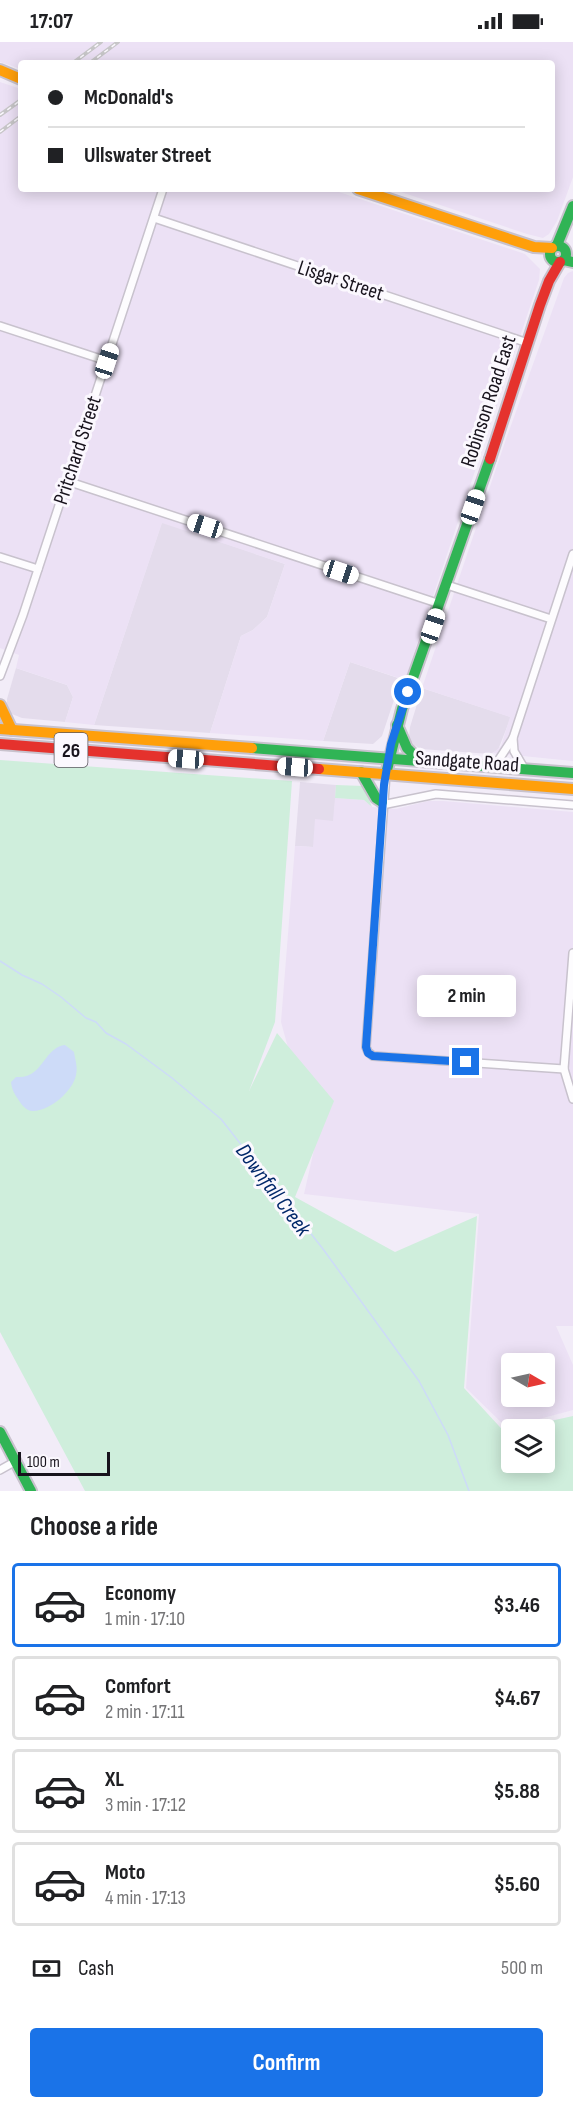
<!DOCTYPE html>
<html lang="en">
<head>
<meta charset="utf-8">
<style>
  :root { --surface:#fff; --page:#f6f6f6; --text:#202124; --muted:#757577; --line:#e0e0e0; --accent:#1a73e8 }
  body { margin:0; font-family:"Sofia Sans Condensed",sans-serif; background:var(--page); color:var(--text); height:100vh; display:flex; flex-direction:column; font-size:22px; white-space:nowrap }
  * { box-sizing:border-box; margin:0 }
  p { font-size:20px; color:var(--muted) }
  .icon { flex:none; width:33px; height:33px; fill:none; stroke:currentColor; stroke-width:2; stroke-linecap:round; stroke-linejoin:round }
  .map { position:relative; height:1449px; overflow:hidden }
  .drawer { display:flex; flex-direction:column; background:var(--surface); flex:1 }
  .drawer>* { flex:none }
  .top-card { position:absolute; left:18px; top:18px; width:537px; height:132px; border-radius:6px; box-shadow:0 3px 15px #0003; display:grid; align-content:center; height:132px; padding:0 30px; background:var(--surface) }
  .needle { width:39px; rotate:99deg }
  .tools { position:absolute; left:501px; top:1311px; display:grid; gap:12px }
  .tools a { display:grid; place-items:center; width:54px; height:54px; border-radius:6px; background:var(--surface); box-shadow:0 3px 15px #0003; font-size:30px }
  .scale { position:absolute; left:18px; bottom:15px; width:92px; box-sizing:border-box; padding-left:6px; border:3px solid #18131d; border-top:0; font-size:16px; line-height:21px; white-space:nowrap; color:#18131d; -webkit-text-stroke:4px #fbf8fe; paint-order:stroke }
  .end { position:absolute; width:27px; height:27px; margin:-14px; border:8px solid #1a73e8; background:#fff; box-shadow:0 0 0 3px #fff }
  .from { border-radius:50% }
  .bubble { position:absolute; height:42px; border-radius:6px; background:var(--surface); box-shadow:0 3px 15px #0003; font-size:20px; font-weight:700; line-height:42px; text-align:center }
  .car { position:absolute; width:18px; height:36px; margin:-18px -9px; border-radius:8px; box-shadow:0 0 4px 2px #0007; background:linear-gradient(#fff 24%,#345 0 40%,#fff 0 76%,#345 0 86%,#fff 0) }
  .top-card b { display:flex; align-items:center; gap:21px; height:57px; font-size:22px }
  .top-card b+b { border-top:2px solid var(--line) }
  .top-card i { width:15px; height:15px; background:var(--text) }
  ul { padding:0; list-style:none }
  li { display:flex; align-items:center; gap:18px; height:84px; margin:0 12px 9px; padding:0 18px; border:3px solid var(--line); border-radius:6px }
  li div { flex:1 }
  li b { display:block; font-size:22px }
  li em { font-style:normal; font-weight:700 }
  li.selected { border-color:var(--accent) }
  li>.icon { width:54px; height:54px; stroke-width:1.5 }
  h2 { padding:0 30px; font-size:27px; line-height:72px }
  .pay { display:flex; align-items:center; gap:15px; height:66px; padding:0 30px; font-size:22px }
  .pay p { margin-inline-start:auto }
  .cta { display:flex; gap:12px; margin-top:auto; padding:12px 30px }
  .cta a { flex:1; height:69px; border-radius:6px; background:var(--accent); color:#fff; font-size:24px; font-weight:700; line-height:69px; text-align:center }
  .status { display:flex; justify-content:space-between; align-items:center; height:42px; padding:0 30px; background:var(--surface); direction:ltr }
  .status svg { height:16px; fill:currentColor }
  .map>svg:first-child { display:block }
  .commercial { fill:#e4dcec }
  .built { fill:#ece1f5; fill-rule:evenodd }
  .green { fill:#cfeedc }
  .water { fill:#cddbf8 }
  .lines { fill:none; stroke-linecap:round; stroke-linejoin:round }
  .stream { stroke:#cddbf8; stroke-width:1.5 }
  .street-casing { stroke:#c8c2cd; stroke-width:10 }
  .fast-casing { stroke:#c8c2cd; stroke-width:14 }
  .slow-casing { stroke:#c8c2cd; stroke-width:14 }
  .jam-casing { stroke:#c8c2cd; stroke-width:14 }
  .street { stroke:#fdfcfe; stroke-width:7 }
  .fast { stroke:#30b455; stroke-width:10 }
  .slow { stroke:#ff9f0a; stroke-width:10 }
  .jam { stroke:#e5322d; stroke-width:10 }
  .rail-casing { stroke:#c7c6c8; stroke-width:4 }
  .rail { stroke:#fbf8fe; stroke-width:1.5; stroke-dasharray:4.5; stroke-linecap:butt }
  .route { stroke:#1a73e8; stroke-width:8 }
  .labels { text-anchor:middle; stroke-width:6; stroke-linejoin:round; paint-order:stroke }
  .shield { fill:#fbf8fe; stroke:#5c5860; stroke-width:1.5 }
  .shield-label { font-size:20px; font-weight:bold; fill:#18131d }
  .street-label { font-size:21px; fill:#18131d; stroke:#fbf8fe }
  .water-label { font-size:22px; font-style:italic; fill:#002769; stroke:#fbf8fe }
</style>
</head>
<body>
<div class="status"><b>17:07</b><svg viewBox="0 0 49 12"><path d="M0 12V9h3v3zM5 12V6h3v6zM10 12V3h3v9zM15 12V0h3v12zM26 1h20v11H26zM47 4h2v5h-2z"/></svg></div>
<div class="map">
<svg width="573" height="1449" viewBox="0 0 573 1449">
  <rect width="100%" height="100%" fill="#f2ecf8"/>
  <g class="commercial">
    <path d="M 162,480 L 285,522 L 267,575 L 253,588 L 241,594 L 210,691 L 94,683 Z"/>
    <path d="M 350,620 L 401,637 L 382,694 L 373,702 L 323,699 Z"/>
    <path d="M 16,626 L 67,643 L 73,655 L 65,680 L 22,676 L 12,672 L 7,666 L 7,657 Z"/>
    <path d="M 422,646 L 511,675 L 498,708 L 490,712 L 421,707 L 414,703 L 409,695 L 410,685 Z"/>
    <path d="M 300,740 L 336,743 L 334,779 L 313,805 L 295,804 Z"/>
  </g>
  <g class="built">
    <path d="M 0,0 L 573,0 L 573,135 L 557,179 L 549,192 L 543,196 L 527,192 L 392,147 L 552,147 L 552,21 L 21,21 L 21,27 L 0,20 Z"/>
    <path d="M 0,40 L 21,47 L 21,147 L 330,147 L 525,212 L 540,227 L 539,238 L 405,638 L 350,620 L 323,699 L 210,691 L 241,594 L 253,588 L 267,575 L 285,522 L 162,481 L 94,683 L 65,680 L 73,655 L 67,643 L 16,626 L 19,613 L 0,606 Z"/>
    <path d="M 573,229 L 573,719 L 493,711 L 501,704 L 510,675 L 422,646 L 505,400 L 564,236 L 568,231 Z"/>
    <path d="M 335,756 L 364,758 L 372,765 L 396,767 L 428,759 L 443,759 L 573,770 L 573,1284 L 556,1284 L 573,1323 L 573,1368 L 528,1380 L 518,1387 L 512,1388 L 511,1390 L 466,1346 L 479,1172 L 304,1152 L 320,1081 L 293,1024 L 281,980 L 295,804 L 313,805 L 315,777 L 333,779 ZM 512,1322 L 544,1322 L 544,1354 L 512,1354 Z"/>
  </g>
  <g class="green">
    <path d="M 0,718 L 292,739 L 275,980 L 249,1049 L 277,991 L 334,1059 L 295,1155 L 395,1210 L 477,1174 L 464,1346 L 511,1397 L 512,1420 L 544,1420 L 544,1388 L 524,1387 L 528,1384 L 573,1374 L 573,1449 L 85,1449 L 0,1290 Z"/>
    <path d="M 336,743 L 363,744 L 372,765 L 364,758 L 335,756 Z"/>
  </g>
  <path class="water" d="M 65,1003 L 74,1010 C 75,1017 78,1025 76,1033 C 73,1049 49,1070 32,1069 C 25,1068 21,1062 18,1057 C 14,1051 12,1048 11,1040 L 16,1035 C 21,1035 26,1035 31,1032 C 44,1025 48,1005 65,1003 Z"/>
  <g class="lines">
    <path class="stream" d="M 0,919 L 22,933 L 42,942 L 61,955 L 86,976 L 96,980 L 106,991 L 126,1002 L 172,1036 L 221,1077 L 323,1207 L 419,1339 L 448,1393 L 469,1449"/>
    <defs>
      <g id="street">
        <path d="M 154,176 L 528,301"/>
        <path d="M 0,284 L 107,319"/>
        <path d="M 67,439 L 440,562"/>
        <path d="M 0,515 L 38,527"/>
        <path d="M 447,543 L 551,577"/>
        <path d="M 0,634 L 23,573 L 163,147"/>
        <path d="M 513,696 L 514,709 L 524,726"/>
        <path d="M 494,725 L 513,696 L 573,512"/>
        <path d="M 386,732 L 366,1005 L 368,1010 L 373,1014 L 564,1027"/>
        <path d="M 382,763 L 436,752 L 573,763"/>
        <path d="M 573,911 L 564,1027 L 573,1057"/>
        <path d="M 0,1428 L 16,1419"/>
      </g>
      <g id="fast">
        <path d="M 557,203 L 573,164"/>
        <circle cx="558" cy="212" r="8"/>
        <path d="M 564,218 L 573,220"/>
        <path d="M 397,683 L 407,706 L 420,719"/>
        <path d="M 252,706 L 573,731"/>
        <path d="M 361,730 L 376,756 L 382,760"/>
        <path d="M 386,732 L 402,667 L 490,417"/>
        <path d="M 0,1390 L 31,1449"/>
      </g>
      <g id="slow">
        <path d="M 0,28 L 21,37"/>
        <path d="M 358,147 L 534,205 L 552,206"/>
        <path d="M 0,663 L 12,688"/>
        <path d="M 0,687 L 252,706"/>
        <path d="M 319,727 L 573,747"/>
      </g>
      <g id="jam">
        <path d="M 490,417 L 540,263 L 549,239 L 560,220"/>
        <path d="M 0,702 L 319,727"/>
      </g>
    </defs>
    <use href="#street" class="street-casing"/>
    <use href="#fast" class="fast-casing"/>
    <use href="#slow" class="slow-casing"/>
    <use href="#jam" class="jam-casing"/>
    <use href="#street" class="street"/>
    <use href="#fast" class="fast"/>
    <use href="#slow" class="slow"/>
    <use href="#jam" class="jam"/>
    <defs>
      <g id="rail">
        <path d="M 73,21 L 101,0"/>
        <path d="M 90,21 L 118,0"/>
        <path d="M 0,73 L 21,58"/>
        <path d="M 0,90 L 21,74"/>
      </g>
    </defs>
    <use href="#rail" class="rail-casing"/>
    <use href="#rail" class="rail"/>
  </g>
  <g class="lines">
    <path class="route" d="M 408,650 L 391,702 L 384,743 L 366,1005 L 368,1011 L 373,1014 L 466,1020"/>
  </g>
  <g class="labels">
    <rect class="shield" x="54.5" y="691" width="33" height="34" rx="4.5"/>
    <g class="shield-label">
      <text x="71" y="715">26</text>
    </g>
    <g class="street-label">
      <text transform="translate(341 238) rotate(18)" y="7">Lisgar Street</text>
      <text transform="translate(488 359) rotate(-72)" y="7">Robinson Road East</text>
      <text transform="translate(77 408) rotate(-72)" y="7">Pritchard Street</text>
      <text transform="translate(467 719) rotate(4)" y="7">Sandgate Road</text>
    </g>
    <g class="water-label">
      <text transform="translate(274 1147) rotate(53)" y="8">Downfall Creek</text>
    </g>
  </g>
</svg>
<div class="tools">
<a><svg class="needle" viewBox="-14 -14 28 28"><path d="M0-13l5 13h-10z" fill="#e53935"/><path d="M0 13l5-13h-10z" fill="#757577"/></svg></a>
<a><svg class="icon" aria-label="layers" viewBox="0 0 24 24"><path d="M12 4l9 5-9 5-9-5zM3 14l9 5 9-5"/></svg></a>
</div>
<div class="scale">100 m</div>
<i class="end from" style="left:408px;top:650px"></i>
<i class="end" style="left:466px;top:1020px"></i>
<div class="bubble" style="left:417px;top:933px;width:99px">2 min</div>
<i class="car" style="left:107px;top:319px;rotate:18deg"></i>
<i class="car" style="left:473px;top:465px;rotate:19deg"></i>
<i class="car" style="left:205px;top:484px;rotate:288deg"></i>
<i class="car" style="left:341px;top:530px;rotate:108deg"></i>
<i class="car" style="left:433px;top:584px;rotate:19deg"></i>
<i class="car" style="left:186px;top:717px;rotate:274deg"></i>
<i class="car" style="left:295px;top:725px;rotate:274deg"></i>
<div class="top-card">
<b><i class="from"></i>McDonald's</b>
<b><i></i>Ullswater Street</b>
</div>
</div>
<section class="drawer">
<h2>Choose a ride</h2>
<ul>
<li class="selected"><svg class="icon" aria-label="car" viewBox="0 0 24 24"><path d="M5 17H2v-5l4-1 3-4h7l3 4 3 1v5h-3M9 17h6M6 11h13"/><circle cx="7" cy="17" r="2"/><circle cx="17" cy="17" r="2"/></svg><div><b>Economy</b><p>1 min · 17:10</p></div><em>$3.46</em></li>
<li><svg class="icon" aria-label="car" viewBox="0 0 24 24"><path d="M5 17H2v-5l4-1 3-4h7l3 4 3 1v5h-3M9 17h6M6 11h13"/><circle cx="7" cy="17" r="2"/><circle cx="17" cy="17" r="2"/></svg><div><b>Comfort</b><p>2 min · 17:11</p></div><em>$4.67</em></li>
<li><svg class="icon" aria-label="car" viewBox="0 0 24 24"><path d="M5 17H2v-5l4-1 3-4h7l3 4 3 1v5h-3M9 17h6M6 11h13"/><circle cx="7" cy="17" r="2"/><circle cx="17" cy="17" r="2"/></svg><div><b>XL</b><p>3 min · 17:12</p></div><em>$5.88</em></li>
<li><svg class="icon" aria-label="car" viewBox="0 0 24 24"><path d="M5 17H2v-5l4-1 3-4h7l3 4 3 1v5h-3M9 17h6M6 11h13"/><circle cx="7" cy="17" r="2"/><circle cx="17" cy="17" r="2"/></svg><div><b>Moto</b><p>4 min · 17:13</p></div><em>$5.60</em></li>
</ul>
<div class="pay"><svg class="icon" aria-label="cash" viewBox="0 0 24 24"><path d="M3 7h18v10H3z"/><circle cx="12" cy="12" r="2"/></svg>Cash<p>500 m</p></div>
<div class="cta"><a>Confirm</a></div>
</section>
</body>
</html>
